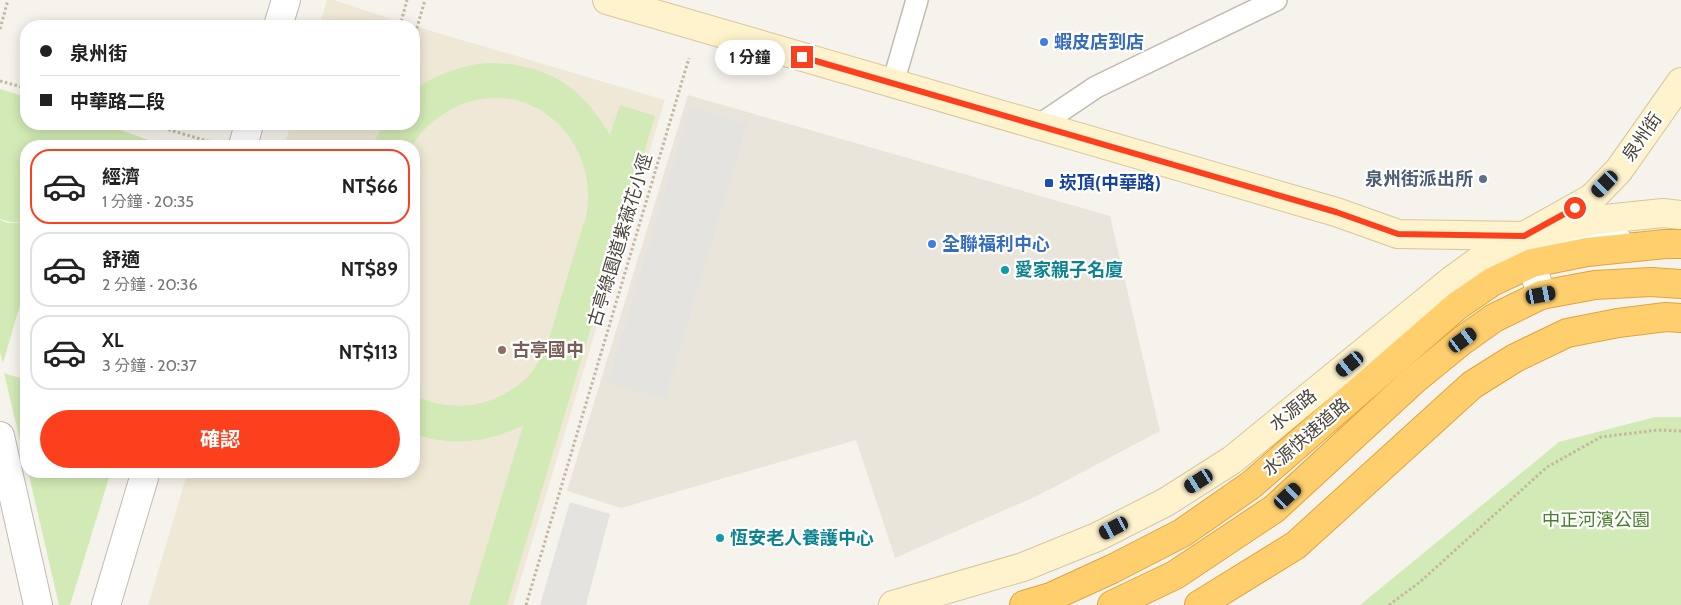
<!DOCTYPE html>
<html lang="zh-TW">
<head>
<meta charset="utf-8">
<style>
  :root { --surface:#fff; --page:#f2f2f2; --text:#222; --muted:#767676; --line:#e0e0e0; --accent:#fc3f1d }
  body { margin:0; font-family:Cabin,"Noto Sans TC",sans-serif; background:var(--page); color:var(--text); height:100vh; display:flex; flex-direction:column; font-size:19px; white-space:nowrap }
  * { box-sizing:border-box; margin:0 }
  p { font-size:16px; color:var(--muted) }
  .icon { flex:none; width:28px; height:28px; fill:none; stroke:currentColor; stroke-width:2; stroke-linecap:round; stroke-linejoin:round }
  .map { position:relative; flex:1; overflow:hidden }
  .panel { position:absolute; left:20px; top:140px; width:400px; height:338px; display:flex; flex-direction:column; background:var(--surface); border-radius:20px; box-shadow:0 2px 12px #0003 }
  .panel>* { flex:none }
  .top-card { position:absolute; left:20px; top:20px; width:400px; height:110px; border-radius:20px; box-shadow:0 2px 12px #0003; display:grid; align-content:center; height:110px; padding:0 20px; background:var(--surface) }
  .end { position:absolute; width:22px; height:22px; margin:-11px; border:6px solid #fc3f1d; background:#fff; box-shadow:0 0 0 2px #fff }
  .from { border-radius:50% }
  .bubble { position:absolute; height:35px; border-radius:18px; background:var(--surface); box-shadow:0 2px 12px #0003; font-size:16px; font-weight:700; line-height:35px; text-align:center }
  .car { position:absolute; width:15px; height:30px; margin:-15px -8px; border-radius:6px; box-shadow:0 0 4px 1px #0007; background:linear-gradient(#222 24%,#8ab4d8 0 40%,#222 0 76%,#8ab4d8 0 86%,#222 0) }
  .top-card b { display:flex; align-items:center; gap:18px; height:48px; font-size:19px }
  .top-card b+b { border-top:1px solid var(--line) }
  .top-card i { width:12px; height:12px; background:var(--text) }
  ul { padding:9px 0 0; list-style:none }
  li { display:flex; align-items:center; gap:15px; height:75px; margin:0 10px 8px; padding:0 10px; border:2px solid var(--line); border-radius:20px }
  li div { flex:1 }
  li b { display:block; font-size:19px }
  li em { font-style:normal; font-weight:700 }
  li.current { border-color:var(--accent) }
  li>.icon { width:45px; height:45px; stroke-width:1.5 }
  .action { display:flex; gap:10px; margin-top:auto; padding:10px 20px }
  .action a { flex:1; height:58px; border-radius:30px; background:var(--accent); color:#fff; font-size:20px; font-weight:700; line-height:58px; text-align:center }
  .map>svg:first-child { display:block }
  .residential { fill:#eae5da }
  .education { fill:#efe8d6 }
  .green { fill:#d2eab5 }
  .parking { fill:#e5e3e0 }
  .lines { fill:none; stroke-linecap:round; stroke-linejoin:round }
  .lane-casing { stroke:#c2bbae; stroke-width:24 }
  .street-casing { stroke:#c2bbae; stroke-width:30 }
  .secondary-casing { stroke:#d6c79b; stroke-width:30 }
  .highway-casing { stroke:#e0a43c; stroke-width:30 }
  .path { stroke:#c4b79f; stroke-width:3; stroke-dasharray:2.5 2.5; stroke-linecap:butt }
  .lane { stroke:#fff; stroke-width:21 }
  .street { stroke:#fff; stroke-width:28 }
  .secondary { stroke:#fff3cd; stroke-width:28 }
  .highway { stroke:#ffcf6e; stroke-width:28 }
  .route { stroke:#fc3f1d; stroke-width:6 }
  .shop-dot { fill:#3f7fe0; stroke:#fff; stroke-width:2 }
  .service-dot { fill:#5c6f8a; stroke:#fff; stroke-width:2 }
  .transit-dot { fill:#1a4fb4; stroke:#fff; stroke-width:2 }
  .culture-dot { fill:#0f9aa8; stroke:#fff; stroke-width:2 }
  .education-dot { fill:#8d6e63; stroke:#fff; stroke-width:2 }
  .labels { text-anchor:middle; stroke-width:4.5; stroke-linejoin:round; paint-order:stroke }
  .shop-label { font-size:18px; font-weight:bold; fill:#366cbe; stroke:#fff; text-anchor:start }
  .street-label { font-size:18px; fill:#4b4439; stroke:#fff }
  .service-label { font-size:18px; font-weight:bold; fill:#4e5e75; stroke:#fff; text-anchor:end }
  .transit-label { font-size:18px; font-weight:bold; fill:#164399; stroke:#fff; text-anchor:start }
  .culture-label { font-size:18px; font-weight:bold; fill:#0d838f; stroke:#fff; text-anchor:start }
  .education-label { font-size:18px; font-weight:bold; fill:#785e54; stroke:#fff; text-anchor:start }
  .park-label { font-size:18px; fill:#4a7f2a; stroke:#fff }
</style>
</head>
<body>
<div class="map">
<svg width="1681" height="605" viewBox="0 0 1681 605">
  <rect width="100%" height="100%" fill="#f6f3ec"/>
  <path class="residential" d="M 688,95 L 1110,216 L 1160,431 L 1039,495 L 895,558 L 856,440 L 621,508 L 567,491 Z"/>
  <path class="education" d="M 327,0 L 334,0 L 391,19 L 665,100 L 513,605 L 148,605 L 188,471 L 414,471 L 414,146 L 284,146 L 291,124 L 414,124 L 414,26 L 319,26 Z"/>
  <g class="green">
    <path d="M 486,63 C 545,63 580,84 610,135 L 620,105 L 655,116 L 507,605 L 469,605 L 523,426 C 516,428 509,432 502,434 C 473,444 443,444 414,434 L 414,395 C 433,405 452,407 473,405 C 496,401 520,388 534,369 C 547,351 552,329 558,308 C 567,278 576,247 586,217 C 602,137 524,69 450,110 C 434,119 421,130 412,146 L 372,146 L 383,124 L 414,124 L 414,90 C 437,74 459,66 486,63 Z"/>
    <path d="M 0,89 L 26,97 L 26,124 L 104,124 L 165,146 L 26,146 L 26,284 L 3,363 L 0,352 L 0,220 L 8,223 L 26,223 L 11,222 L 0,219 Z"/>
    <path d="M 4,373 L 26,380 L 26,466 Z"/>
    <path d="M 1655,417 L 1681,417 L 1681,605 L 1360,605 L 1559,442 Z"/>
    <path d="M 28,471 L 111,471 L 70,605 L 59,605 Z"/>
  </g>
  <g class="parking">
    <path d="M 690,107 L 747,124 L 665,399 L 608,383 Z"/>
    <path d="M 570,502 L 610,514 L 586,605 L 540,605 Z"/>
  </g>
  <g class="lines">
    <defs>
      <g id="lane">
        <path d="M 893,83 L 917,0"/>
        <path d="M 1038,126 L 1096,87 L 1276,0"/>
      </g>
      <g id="street">
        <path d="M 278,26 L 286,0"/>
        <path d="M 243,146 L 249,124"/>
        <path d="M 1541,295 L 1524,236 L 1618,241"/>
        <path d="M 0,436 L 38,605"/>
        <path d="M 106,605 L 146,471"/>
      </g>
      <g id="secondary">
        <path d="M 607,0 L 1336,212 L 1398,234 L 1524,236 L 1592,198 L 1619,170 L 1681,82"/>
        <path d="M 893,605 L 1023,567 L 1097,537 L 1166,502 L 1232,460 L 1452,280 L 1484,257 L 1524,236 L 1595,220 L 1663,213 L 1681,215"/>
      </g>
      <g id="highway">
        <path d="M 1024,605 L 1051,597 L 1112,569 L 1182,533 L 1251,485 L 1457,306 L 1492,282 L 1532,263 L 1587,252 L 1665,244 L 1681,244"/>
        <path d="M 1112,605 L 1175,575 L 1274,509 L 1414,380 L 1463,340 L 1494,318 L 1541,295 L 1595,285 L 1651,282 L 1681,284"/>
        <path d="M 1199,605 L 1296,545 L 1472,385 L 1515,358 L 1567,333 L 1618,323 L 1666,317 L 1681,318"/>
      </g>
    </defs>
    <use href="#lane" class="lane-casing"/>
    <use href="#street" class="street-casing"/>
    <use href="#secondary" class="secondary-casing"/>
    <use href="#highway" class="highway-casing"/>
    <g class="path">
      <path d="M 400,26 L 407,0"/>
      <path d="M 0,29 L 8,0"/>
      <path d="M 414,38 L 425,0"/>
      <path d="M 0,81 L 26,88"/>
      <path d="M 149,124 L 211,142"/>
      <path d="M 526,605 L 689,58"/>
      <path d="M 1389,605 L 1420,582 L 1547,467 L 1601,437 L 1658,430 L 1681,431"/>
    </g>
    <use href="#lane" class="lane"/>
    <use href="#street" class="street"/>
    <use href="#secondary" class="secondary"/>
    <use href="#highway" class="highway"/>
  </g>
  <g class="lines">
    <path class="route" d="M 802,57 L 1336,212 L 1398,234 L 1524,236 L 1575,208"/>
  </g>
  <g class="shop-dot">
    <circle cx="1044" cy="42" r="5"/>
    <circle cx="932" cy="244" r="5"/>
  </g>
  <circle class="service-dot" cx="1483" cy="179" r="5"/>
  <rect class="transit-dot" x="1044" y="178" width="10" height="10" rx="2.5"/>
  <g class="culture-dot">
    <circle cx="1005" cy="270" r="5"/>
    <circle cx="720" cy="538" r="5"/>
  </g>
  <circle class="education-dot" cx="502" cy="350" r="5"/>
  <g class="labels">
    <g class="shop-label">
      <text x="1054" y="48">蝦皮店到店</text>
      <text x="942" y="250">全聯福利中心</text>
    </g>
    <g class="street-label">
      <text transform="translate(1642 137) rotate(-55)" y="6">泉州街</text>
      <text transform="translate(620 240) rotate(-73)" y="6">古亭綠園道紫薇花小徑</text>
      <text transform="translate(1293 410) rotate(-39)" y="6">水源路</text>
      <text transform="translate(1306 437) rotate(-41)" y="6">水源快速道路</text>
    </g>
    <g class="service-label">
      <text x="1473" y="185">泉州街派出所</text>
    </g>
    <g class="transit-label">
      <text x="1059" y="189">崁頂(中華路)</text>
    </g>
    <g class="culture-label">
      <text x="1015" y="276">愛家親子名廈</text>
      <text x="730" y="544">恆安老人養護中心</text>
    </g>
    <g class="education-label">
      <text x="512" y="356">古亭國中</text>
    </g>
    <g class="park-label">
      <text x="1596" y="526">中正河濱公園</text>
    </g>
  </g>
</svg>
<i class="end from" style="left:1575px;top:208px"></i>
<i class="end" style="left:802px;top:57px"></i>
<div class="bubble" style="left:715px;top:40px;width:70px">1 分鐘</div>
<i class="car" style="left:1605px;top:184px;rotate:224deg"></i>
<i class="car" style="left:1541px;top:295px;rotate:79deg"></i>
<i class="car" style="left:1463px;top:340px;rotate:54deg"></i>
<i class="car" style="left:1350px;top:364px;rotate:231deg"></i>
<i class="car" style="left:1199px;top:481px;rotate:238deg"></i>
<i class="car" style="left:1288px;top:496px;rotate:47deg"></i>
<i class="car" style="left:1114px;top:528px;rotate:243deg"></i>
<div class="top-card">
<b><i class="from"></i>泉州街</b>
<b><i></i>中華路二段</b>
</div>
<section class="panel">
<ul>
<li class="current"><svg class="icon" aria-label="car" viewBox="0 0 24 24"><path d="M5 17H2v-5l4-1 3-4h7l3 4 3 1v5h-3M9 17h6M6 11h13"/><circle cx="7" cy="17" r="2"/><circle cx="17" cy="17" r="2"/></svg><div><b>經濟</b><p>1 分鐘 · 20:35</p></div><em>NT$66</em></li>
<li><svg class="icon" aria-label="car" viewBox="0 0 24 24"><path d="M5 17H2v-5l4-1 3-4h7l3 4 3 1v5h-3M9 17h6M6 11h13"/><circle cx="7" cy="17" r="2"/><circle cx="17" cy="17" r="2"/></svg><div><b>舒適</b><p>2 分鐘 · 20:36</p></div><em>NT$89</em></li>
<li><svg class="icon" aria-label="car" viewBox="0 0 24 24"><path d="M5 17H2v-5l4-1 3-4h7l3 4 3 1v5h-3M9 17h6M6 11h13"/><circle cx="7" cy="17" r="2"/><circle cx="17" cy="17" r="2"/></svg><div><b>XL</b><p>3 分鐘 · 20:37</p></div><em>NT$113</em></li>
</ul>
<div class="action"><a>確認</a></div>
</section>
</div>
</body>
</html>
